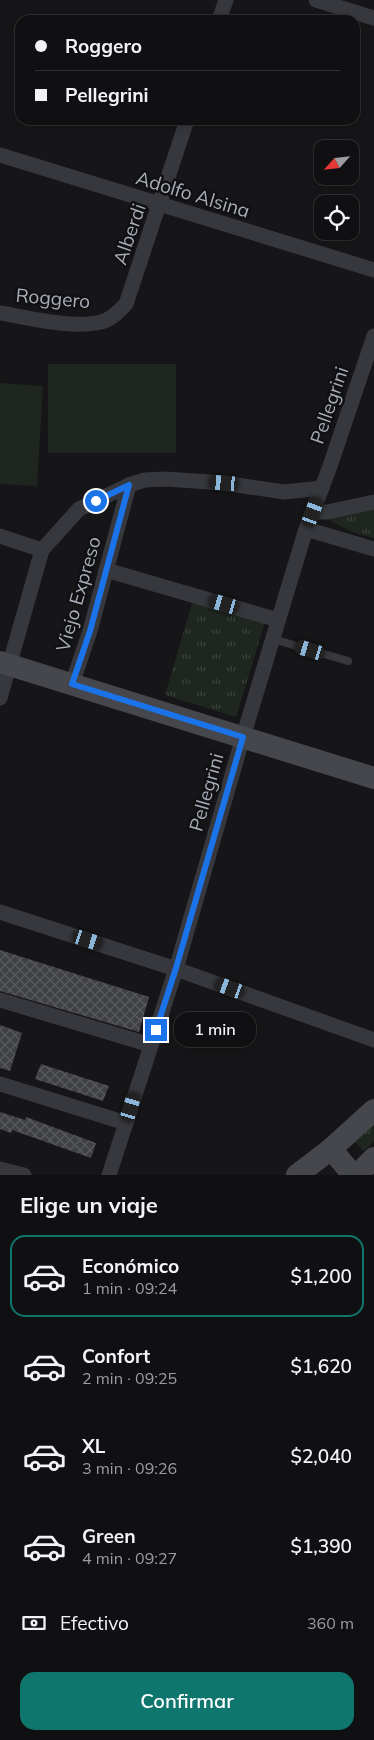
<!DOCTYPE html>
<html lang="es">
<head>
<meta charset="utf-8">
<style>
  :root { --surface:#101012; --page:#1e1e20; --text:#f1f3f6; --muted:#9c9d9f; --line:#303032; --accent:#0f766e }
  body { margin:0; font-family:Mulish,sans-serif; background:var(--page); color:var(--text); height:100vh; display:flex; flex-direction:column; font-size:19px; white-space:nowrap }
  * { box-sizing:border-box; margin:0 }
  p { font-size:16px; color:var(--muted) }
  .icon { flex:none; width:28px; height:28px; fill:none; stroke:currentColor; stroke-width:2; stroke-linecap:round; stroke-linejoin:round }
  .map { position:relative; height:1175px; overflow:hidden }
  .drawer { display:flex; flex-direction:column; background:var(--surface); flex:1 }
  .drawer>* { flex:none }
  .guide { position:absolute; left:15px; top:15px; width:345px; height:110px; border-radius:15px; box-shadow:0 2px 8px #0003,0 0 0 1px var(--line); display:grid; align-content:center; height:110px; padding:0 20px; background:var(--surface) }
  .needle { width:32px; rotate:243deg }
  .buttons { position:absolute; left:314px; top:140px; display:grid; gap:10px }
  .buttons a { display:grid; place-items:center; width:45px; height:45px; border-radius:10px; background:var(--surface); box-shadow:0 2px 8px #0003,0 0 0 1px var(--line); font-size:25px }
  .end { position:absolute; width:22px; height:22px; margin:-11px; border:6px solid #1a73e8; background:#fff; box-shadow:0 0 0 2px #fff }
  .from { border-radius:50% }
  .bubble { position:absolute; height:35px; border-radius:15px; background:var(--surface); box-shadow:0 2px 8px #0003,0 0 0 1px var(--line); font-size:16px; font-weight:600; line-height:35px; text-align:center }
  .car { position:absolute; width:15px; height:30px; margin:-15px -8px; border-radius:6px; box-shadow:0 0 4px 1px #0007; background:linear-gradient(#222 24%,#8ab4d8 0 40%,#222 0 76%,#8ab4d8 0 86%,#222 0) }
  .guide b { display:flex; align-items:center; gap:18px; height:48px; font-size:19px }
  .guide b+b { border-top:1px solid var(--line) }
  .guide i { width:12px; height:12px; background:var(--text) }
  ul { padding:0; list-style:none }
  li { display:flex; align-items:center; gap:15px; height:82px; margin:0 10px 8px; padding:0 10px; border:2px solid transparent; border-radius:15px }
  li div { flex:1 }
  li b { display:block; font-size:19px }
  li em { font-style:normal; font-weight:600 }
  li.active { border-color:var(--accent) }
  li>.icon { width:45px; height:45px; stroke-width:1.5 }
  h2 { padding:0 20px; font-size:22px; line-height:60px }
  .pay { display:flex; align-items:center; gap:12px; height:55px; padding:0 20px; font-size:19px }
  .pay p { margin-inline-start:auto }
  .primary-button { display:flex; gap:10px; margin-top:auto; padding:10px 20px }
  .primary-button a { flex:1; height:58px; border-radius:15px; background:var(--accent); color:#fff; font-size:20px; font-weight:600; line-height:58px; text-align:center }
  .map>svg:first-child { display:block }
  .grass { fill:url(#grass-tufts) }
  .park { fill:#1e261f }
  .building { fill:url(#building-cross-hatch) }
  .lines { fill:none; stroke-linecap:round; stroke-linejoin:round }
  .lane { stroke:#37383d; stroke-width:8 }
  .street { stroke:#37383d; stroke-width:15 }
  .secondary { stroke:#45474d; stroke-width:22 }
  .route { stroke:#1a73e8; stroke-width:6 }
  .labels { text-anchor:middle; stroke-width:5; stroke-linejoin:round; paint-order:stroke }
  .street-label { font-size:19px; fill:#a8adb8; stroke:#111113 }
</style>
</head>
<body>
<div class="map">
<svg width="374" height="1175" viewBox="0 0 374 1175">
  <defs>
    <pattern id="grass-tufts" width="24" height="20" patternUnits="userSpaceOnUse" patternTransform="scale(1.25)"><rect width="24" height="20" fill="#1e261f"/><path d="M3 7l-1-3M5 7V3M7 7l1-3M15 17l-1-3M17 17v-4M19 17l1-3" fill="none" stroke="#3c433d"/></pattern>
    <pattern id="building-cross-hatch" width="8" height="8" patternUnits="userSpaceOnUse" patternTransform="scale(1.25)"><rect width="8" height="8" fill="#404145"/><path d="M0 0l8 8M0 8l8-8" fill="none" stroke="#595a5e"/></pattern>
  </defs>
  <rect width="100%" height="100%" fill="#161618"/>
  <g class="grass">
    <path d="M 374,509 L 374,538 L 352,532 L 327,519 Z"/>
    <path d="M 193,600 L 265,622 L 236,717 L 165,695 Z"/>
    <path d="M 374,1118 L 374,1141 L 364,1151 L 351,1138 Z"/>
  </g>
  <g class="park">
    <rect x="48" y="364" width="128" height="89"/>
    <path d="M 0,383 L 43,386 L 37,486 L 0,484 Z"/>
  </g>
  <g class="building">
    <path d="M 0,950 L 149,997 L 139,1032 L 0,991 Z"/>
    <path d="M 0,1025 L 22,1033 L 10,1071 L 0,1068 Z"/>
    <path d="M 41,1064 L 109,1086 L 103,1101 L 35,1079 Z"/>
    <path d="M 0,1112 L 25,1120 L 26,1117 L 96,1143 L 91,1158 L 12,1130 L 11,1133 L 0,1129 Z"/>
  </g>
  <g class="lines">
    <path class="lane" d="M 273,639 L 348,661"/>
    <g class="street">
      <path d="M 316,0 L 374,18"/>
      <path d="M 219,20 L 226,0"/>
      <path d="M 0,155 L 374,270"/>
      <path d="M 0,313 C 30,318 72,329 101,322 C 112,319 119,311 126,304 L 187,120"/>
      <path d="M 313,512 L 327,512 L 374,502"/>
      <path d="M 306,529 L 374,549"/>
      <path d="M 0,536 L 42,550"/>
      <path d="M 106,570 L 278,620"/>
      <path d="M 72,684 L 90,631 L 129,485"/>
      <path d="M 0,698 L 42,550 L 79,509 L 129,485 L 145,480 L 165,479 L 224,483 L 284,492 L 322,488"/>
      <path d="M 0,912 L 176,969 L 374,1040"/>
      <path d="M 0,1000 L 151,1045"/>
      <path d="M 0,1084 L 126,1123"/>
      <path d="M 0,1169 L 24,1175"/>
      <path d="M 109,1175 L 176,969 L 243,737 L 306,529 L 329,469 L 374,336"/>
    </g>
    <g class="secondary">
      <path d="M 0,662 L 374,778"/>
      <path d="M 331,1149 L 353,1175"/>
      <path d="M 297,1175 L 331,1149 L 374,1110"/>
      <path d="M 357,1175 L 374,1158"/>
    </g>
  </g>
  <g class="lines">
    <path class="route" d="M 96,501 L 129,485 L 90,631 L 72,684 L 243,737 L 176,968 L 156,1030"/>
  </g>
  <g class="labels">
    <g class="street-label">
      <text transform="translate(193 194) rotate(17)" y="7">Adolfo Alsina</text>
      <text transform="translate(129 234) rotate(-71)" y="7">Alberdi</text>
      <text transform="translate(53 298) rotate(5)" y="7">Roggero</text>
      <text transform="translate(329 405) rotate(-71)" y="7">Pellegrini</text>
      <text transform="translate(78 594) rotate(-74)" y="7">Viejo Expreso</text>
      <text transform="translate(206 792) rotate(-74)" y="7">Pellegrini</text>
    </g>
  </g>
</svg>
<div class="buttons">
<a><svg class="needle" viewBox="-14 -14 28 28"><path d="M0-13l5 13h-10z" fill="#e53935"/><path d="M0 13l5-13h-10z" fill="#9c9d9f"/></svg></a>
<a><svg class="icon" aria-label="locate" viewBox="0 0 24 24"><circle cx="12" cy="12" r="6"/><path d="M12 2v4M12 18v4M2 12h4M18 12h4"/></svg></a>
</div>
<i class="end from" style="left:96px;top:501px"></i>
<i class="end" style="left:156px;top:1030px"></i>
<div class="bubble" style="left:174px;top:1012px;width:82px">1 min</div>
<i class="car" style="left:224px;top:483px;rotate:274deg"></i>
<i class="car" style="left:313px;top:512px;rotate:20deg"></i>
<i class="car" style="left:224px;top:604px;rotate:286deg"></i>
<i class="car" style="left:310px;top:650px;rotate:287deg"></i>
<i class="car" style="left:88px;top:940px;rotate:108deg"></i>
<i class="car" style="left:230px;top:988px;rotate:290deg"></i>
<i class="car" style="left:131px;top:1107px;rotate:17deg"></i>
<div class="guide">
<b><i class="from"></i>Roggero</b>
<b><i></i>Pellegrini</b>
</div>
</div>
<section class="drawer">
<h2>Elige un viaje</h2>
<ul>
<li class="active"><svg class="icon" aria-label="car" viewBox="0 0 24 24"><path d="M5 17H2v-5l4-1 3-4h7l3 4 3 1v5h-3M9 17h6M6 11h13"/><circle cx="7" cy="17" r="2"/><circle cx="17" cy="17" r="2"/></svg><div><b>Económico</b><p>1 min · 09:24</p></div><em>$1,200</em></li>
<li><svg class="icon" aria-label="car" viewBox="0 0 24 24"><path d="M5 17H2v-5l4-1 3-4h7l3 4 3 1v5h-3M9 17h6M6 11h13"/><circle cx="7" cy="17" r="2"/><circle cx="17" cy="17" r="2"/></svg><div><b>Confort</b><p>2 min · 09:25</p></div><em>$1,620</em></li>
<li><svg class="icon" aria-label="car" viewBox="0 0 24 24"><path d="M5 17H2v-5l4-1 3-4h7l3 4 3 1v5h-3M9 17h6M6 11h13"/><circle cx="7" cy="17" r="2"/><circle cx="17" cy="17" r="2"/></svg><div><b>XL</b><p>3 min · 09:26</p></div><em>$2,040</em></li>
<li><svg class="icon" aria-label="car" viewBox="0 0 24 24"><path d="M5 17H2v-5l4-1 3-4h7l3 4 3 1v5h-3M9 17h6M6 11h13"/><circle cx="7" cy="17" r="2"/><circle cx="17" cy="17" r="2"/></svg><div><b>Green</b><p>4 min · 09:27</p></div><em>$1,390</em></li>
</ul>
<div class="pay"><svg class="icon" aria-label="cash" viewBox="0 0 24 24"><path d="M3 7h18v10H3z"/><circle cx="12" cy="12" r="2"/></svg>Efectivo<p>360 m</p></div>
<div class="primary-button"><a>Confirmar</a></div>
</section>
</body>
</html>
